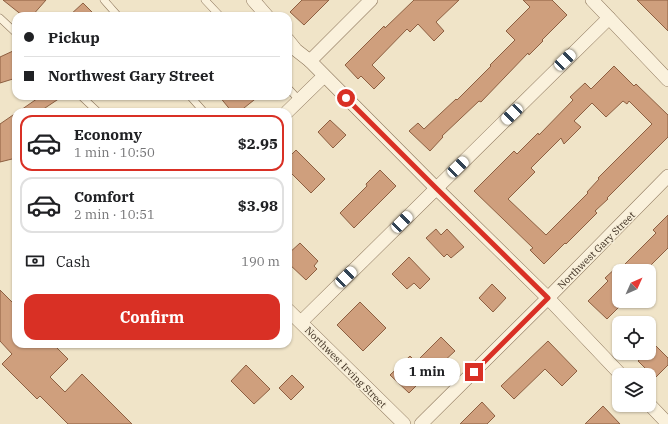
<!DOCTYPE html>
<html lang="en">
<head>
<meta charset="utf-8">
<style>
  :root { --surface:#fff; --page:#f6f6f6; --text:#202124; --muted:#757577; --line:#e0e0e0; --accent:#d93025 }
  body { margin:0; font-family:"IBM Plex Serif",serif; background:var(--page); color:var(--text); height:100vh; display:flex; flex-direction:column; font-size:15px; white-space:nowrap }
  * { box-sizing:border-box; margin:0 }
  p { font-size:13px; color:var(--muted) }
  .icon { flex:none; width:22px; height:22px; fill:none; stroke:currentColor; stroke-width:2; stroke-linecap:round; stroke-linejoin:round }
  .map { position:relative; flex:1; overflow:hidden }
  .drawer { position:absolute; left:12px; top:108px; width:280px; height:240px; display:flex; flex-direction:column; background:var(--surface); border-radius:12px; box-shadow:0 1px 3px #0004 }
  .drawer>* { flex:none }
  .banner { position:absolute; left:12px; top:12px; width:280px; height:88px; border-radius:12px; box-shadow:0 1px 3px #0004; display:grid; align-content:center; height:88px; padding:0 12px; background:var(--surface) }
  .needle { width:26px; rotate:45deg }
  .tools { position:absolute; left:612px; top:264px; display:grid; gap:8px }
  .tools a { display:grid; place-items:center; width:44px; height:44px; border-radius:8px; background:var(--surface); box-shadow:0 1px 3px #0004; font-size:20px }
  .end { position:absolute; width:18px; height:18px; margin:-9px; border:5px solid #d93025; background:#fff; box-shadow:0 0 0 2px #fff }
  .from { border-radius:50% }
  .bubble { position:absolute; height:28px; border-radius:12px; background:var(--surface); box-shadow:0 1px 3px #0004; font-size:13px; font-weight:700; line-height:28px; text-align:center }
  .car { position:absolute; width:12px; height:24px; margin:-12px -6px; border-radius:5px; box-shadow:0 0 3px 1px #0007; background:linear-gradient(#fff 24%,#345 0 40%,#fff 0 76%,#345 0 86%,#fff 0) }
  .banner b { display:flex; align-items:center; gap:14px; height:38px; font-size:15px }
  .banner b+b { border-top:1px solid var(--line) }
  .banner i { width:10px; height:10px; background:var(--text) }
  ul { padding:7px 0 0; list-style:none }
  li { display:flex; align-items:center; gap:12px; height:56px; margin:0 8px 6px; padding:0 4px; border:2px solid var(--line); border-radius:12px }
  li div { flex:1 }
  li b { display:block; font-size:15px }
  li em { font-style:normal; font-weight:700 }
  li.selected { border-color:var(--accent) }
  li>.icon { width:36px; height:36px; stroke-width:1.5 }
  .pay { display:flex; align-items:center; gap:10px; height:44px; padding:0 12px; font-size:15px }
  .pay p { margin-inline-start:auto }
  .button { display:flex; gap:8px; margin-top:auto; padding:8px 12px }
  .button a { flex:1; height:46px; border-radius:12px; background:var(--accent); color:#fff; font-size:16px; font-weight:700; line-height:46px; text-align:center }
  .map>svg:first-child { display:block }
  .building { fill:#cf9f7d; stroke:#8d5f41; fill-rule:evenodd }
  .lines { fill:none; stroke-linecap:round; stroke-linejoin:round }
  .lane-casing { stroke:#8d765c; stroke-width:8 }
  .street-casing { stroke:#8d765c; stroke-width:14 }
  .lane { stroke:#faf1dc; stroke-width:7 }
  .street { stroke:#faf1dc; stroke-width:13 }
  .route { stroke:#d93025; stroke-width:5 }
  .labels { text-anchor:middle; stroke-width:3; stroke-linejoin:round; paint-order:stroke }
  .street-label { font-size:10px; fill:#3d2e20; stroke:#f7eed8 }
</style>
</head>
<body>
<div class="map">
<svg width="668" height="424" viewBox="0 0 668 424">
  <rect width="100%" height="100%" fill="#f0e4c8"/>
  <g class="building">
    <path d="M 3,0 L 46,0 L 32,16 L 23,16 Z"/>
    <path d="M 302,0 L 329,0 L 304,25 L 290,12 Z"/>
    <path d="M 414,0 L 459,0 L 436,22 L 444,31 L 434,41 L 418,24 L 410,32 L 407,29 L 372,65 L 385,78 L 374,89 L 361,76 L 358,79 L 345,65 L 384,26 L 385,28 Z"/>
    <path d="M 523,0 L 552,0 L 567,15 L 542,40 L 543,41 L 529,55 L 528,53 L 481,102 L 479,101 L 442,136 L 443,137 L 430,151 L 409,131 L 418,123 L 424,129 L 456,99 L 457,100 L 491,66 L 490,65 L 515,40 L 506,31 L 530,7 Z"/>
    <path d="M 637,0 L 668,0 L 668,31 Z"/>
    <path d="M 83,3 L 96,16 L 69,16 Z"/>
    <path d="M 13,51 L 16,58 L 16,78 L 0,83 L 0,57 Z"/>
    <path d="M 614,66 L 634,86 L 636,84 L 668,115 L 668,137 L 607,198 L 608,199 L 595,211 L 597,213 L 566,244 L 565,243 L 544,264 L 530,250 L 533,248 L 474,191 L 514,151 L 517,154 L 538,133 L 539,135 L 573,100 L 570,97 L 585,83 L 591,89 ZM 623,101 L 627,104 L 629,101 L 652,124 L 598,178 L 599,179 L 587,192 L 588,193 L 546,235 L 508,199 L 535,172 L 531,168 L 561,138 L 564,144 L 581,127 L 574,121 L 592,103 L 606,117 Z"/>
    <path d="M 41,96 L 63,96 L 39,112 L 18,112 Z"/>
    <path d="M 219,96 L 259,96 L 239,112 L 232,112 Z"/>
    <path d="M 16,113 L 16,158 L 0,162 L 0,124 Z"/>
    <path d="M 330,120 L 346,135 L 333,148 L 318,132 Z"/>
    <path d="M 296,150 L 325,179 L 311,193 L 288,170 L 288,158 Z"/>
    <path d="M 380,170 L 396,186 L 354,228 L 340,213 L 367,186 L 366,184 Z"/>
    <path d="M 668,215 L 668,248 L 645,271 L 619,271 L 619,307 L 607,319 L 588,301 L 608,281 L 605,278 L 619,265 L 619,270 L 656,233 L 653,230 Z"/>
    <path d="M 436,229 L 441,235 L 447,229 L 464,247 L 451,258 L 447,254 L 444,257 L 426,238 Z"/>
    <path d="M 300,243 L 318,261 L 314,266 L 317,269 L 306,280 L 288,263 L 288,254 Z"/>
    <path d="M 409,257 L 430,279 L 420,289 L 414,283 L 407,289 L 392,274 Z"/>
    <path d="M 492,284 L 506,298 L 493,312 L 479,298 Z"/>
    <path d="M 0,290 L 16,306 L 16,344 L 53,344 L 68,359 L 50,377 L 65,392 L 82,374 L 132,424 L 68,424 L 40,396 L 37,399 L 2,364 L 12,354 L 0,341 Z"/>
    <path d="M 360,302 L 386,328 L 363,351 L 337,325 Z"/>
    <path d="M 441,337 L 455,351 L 441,364 L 439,363 L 409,393 L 390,375 L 410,356 L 416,362 Z"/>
    <path d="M 649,339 L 668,358 L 668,365 L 655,378 L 638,361 L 647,353 L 649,353 Z"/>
    <path d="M 548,341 L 577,371 L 562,386 L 545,369 L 514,399 L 501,386 Z"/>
    <path d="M 246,365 L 270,389 L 254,404 L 231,381 Z"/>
    <path d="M 292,375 L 304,387 L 291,400 L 279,388 Z"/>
    <path d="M 482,402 L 495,416 L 487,424 L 460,424 Z"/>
    <path d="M 603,406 L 620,424 L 585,424 Z"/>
  </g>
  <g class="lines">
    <defs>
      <g id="lane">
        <path d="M 104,0 L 118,16"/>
        <path d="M 205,0 L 220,16"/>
        <path d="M 0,18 L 16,33"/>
        <path d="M 288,88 L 299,100"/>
        <path d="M 81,96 L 98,112"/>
        <path d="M 190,96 L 204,112"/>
      </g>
      <g id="street">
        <path d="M 253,0 L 267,16"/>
        <path d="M 592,0 L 668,80"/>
        <path d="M 288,40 L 296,50 L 310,61 L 436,188 L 548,298 L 621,375"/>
        <path d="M 310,61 L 371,0"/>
        <path d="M 287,112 L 324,76"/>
        <path d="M 288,310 L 404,424"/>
        <path d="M 301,322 L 609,18"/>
        <path d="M 649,404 L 668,424"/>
        <path d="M 421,424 L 548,298 L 668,176"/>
      </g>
    </defs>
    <use href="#lane" class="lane-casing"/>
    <use href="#street" class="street-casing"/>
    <use href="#lane" class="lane"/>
    <use href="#street" class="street"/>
  </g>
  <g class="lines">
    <path class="route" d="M 346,98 L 436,188 L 548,298 L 474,372"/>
  </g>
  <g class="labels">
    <g class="street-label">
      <text transform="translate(596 250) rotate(-45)" y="4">Northwest Gary Street</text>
      <text transform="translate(346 367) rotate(45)" y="4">Northwest Irving Street</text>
    </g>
  </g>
</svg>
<div class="tools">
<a><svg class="needle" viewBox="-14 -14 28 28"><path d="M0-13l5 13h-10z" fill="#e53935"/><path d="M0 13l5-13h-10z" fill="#757577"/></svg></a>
<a><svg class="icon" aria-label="locate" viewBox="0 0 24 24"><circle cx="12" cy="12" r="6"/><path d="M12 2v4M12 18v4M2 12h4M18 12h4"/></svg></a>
<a><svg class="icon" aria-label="layers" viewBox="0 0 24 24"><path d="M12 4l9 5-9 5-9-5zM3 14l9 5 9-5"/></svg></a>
</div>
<i class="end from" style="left:346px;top:98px"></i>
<i class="end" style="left:474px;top:372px"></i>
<div class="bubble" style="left:394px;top:358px;width:66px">1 min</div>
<i class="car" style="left:565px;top:60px;rotate:46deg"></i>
<i class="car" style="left:512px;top:114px;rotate:226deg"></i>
<i class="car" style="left:458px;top:167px;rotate:46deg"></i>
<i class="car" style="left:402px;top:222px;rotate:45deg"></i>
<i class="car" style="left:346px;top:277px;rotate:46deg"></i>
<div class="banner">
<b><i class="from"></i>Pickup</b>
<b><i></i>Northwest Gary Street</b>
</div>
<section class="drawer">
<ul>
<li class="selected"><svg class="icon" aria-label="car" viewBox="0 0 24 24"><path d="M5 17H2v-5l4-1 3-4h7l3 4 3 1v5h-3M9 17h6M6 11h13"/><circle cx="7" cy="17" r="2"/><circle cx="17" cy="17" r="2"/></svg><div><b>Economy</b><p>1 min · 10:50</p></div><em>$2.95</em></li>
<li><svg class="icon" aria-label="car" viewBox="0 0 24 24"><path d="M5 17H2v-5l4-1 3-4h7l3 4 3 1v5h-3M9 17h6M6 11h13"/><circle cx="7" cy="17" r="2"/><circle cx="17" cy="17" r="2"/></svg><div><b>Comfort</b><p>2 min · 10:51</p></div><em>$3.98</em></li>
</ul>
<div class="pay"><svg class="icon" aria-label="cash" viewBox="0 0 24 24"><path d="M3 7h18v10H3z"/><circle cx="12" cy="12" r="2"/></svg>Cash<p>190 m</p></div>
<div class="button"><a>Confirm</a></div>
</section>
</div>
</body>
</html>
